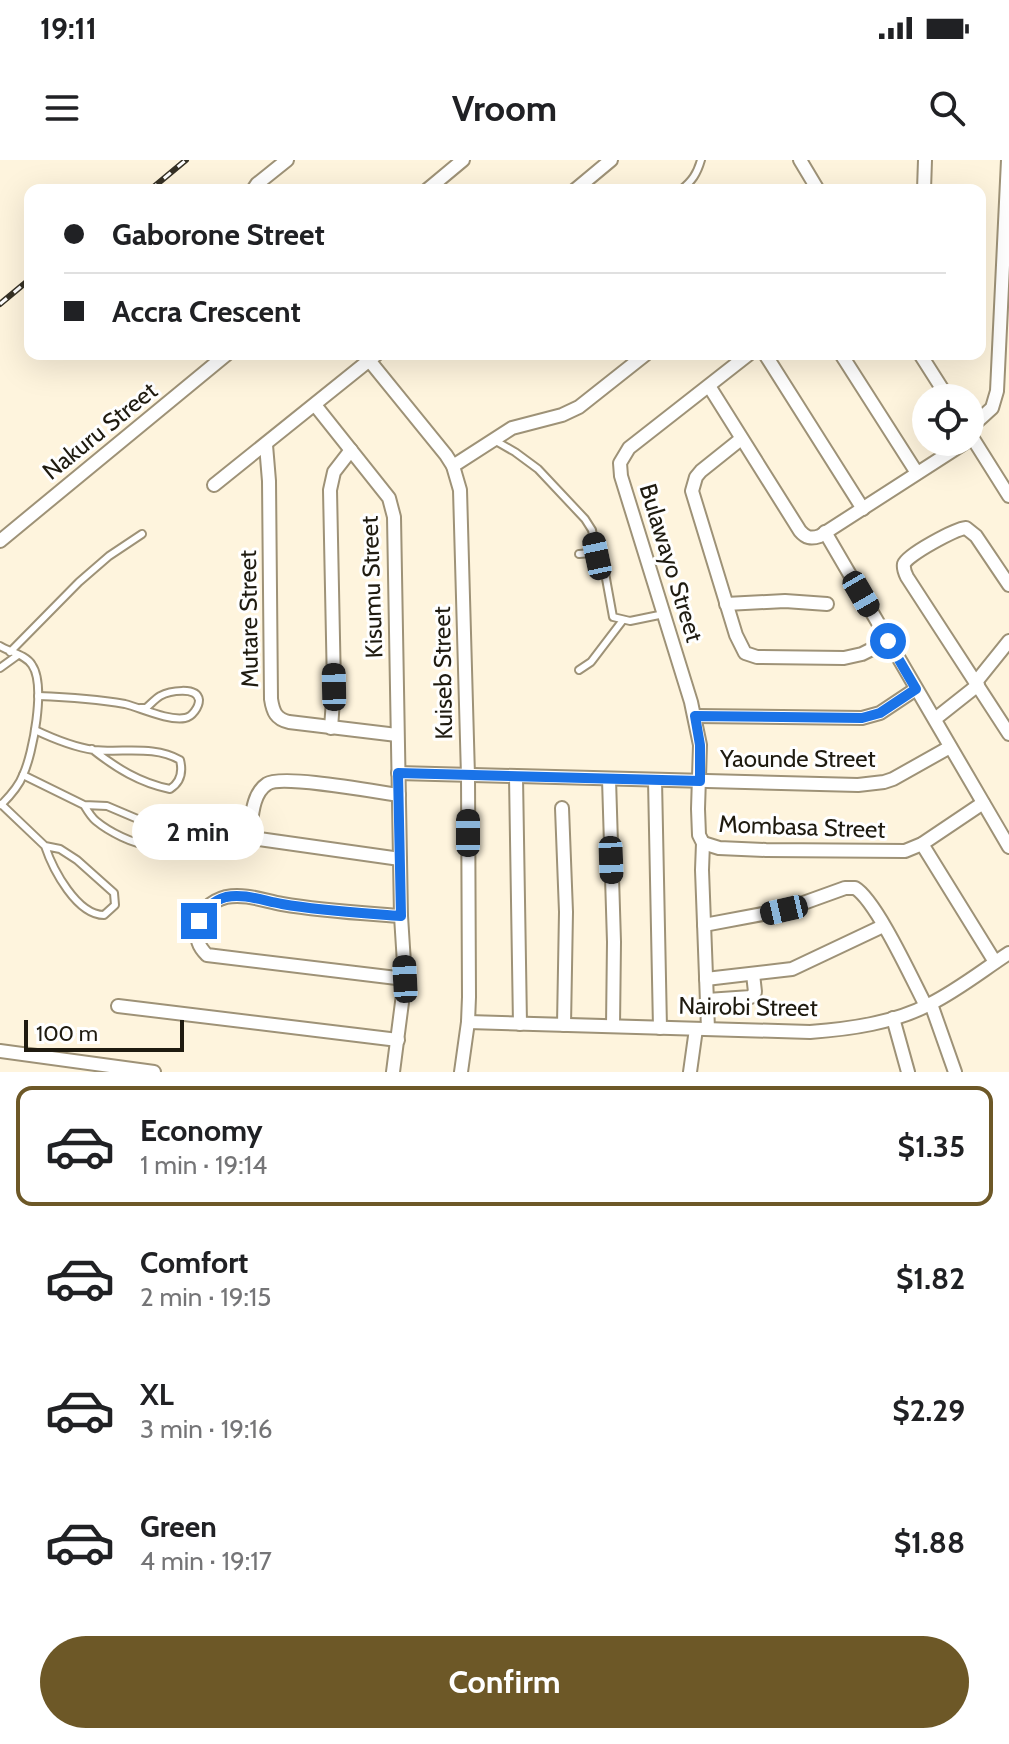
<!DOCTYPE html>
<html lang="en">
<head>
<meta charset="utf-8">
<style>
  :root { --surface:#fff; --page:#f2f2f2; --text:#202124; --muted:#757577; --line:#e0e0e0; --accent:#6d5827 }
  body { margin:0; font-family:Cabin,sans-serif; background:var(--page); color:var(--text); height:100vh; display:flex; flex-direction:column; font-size:30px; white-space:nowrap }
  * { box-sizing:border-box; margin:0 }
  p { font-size:26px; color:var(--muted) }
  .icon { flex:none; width:44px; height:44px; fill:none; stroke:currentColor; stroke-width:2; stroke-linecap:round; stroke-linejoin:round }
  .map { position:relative; height:912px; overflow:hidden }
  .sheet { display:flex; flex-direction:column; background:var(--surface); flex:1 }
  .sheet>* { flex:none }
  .hud { position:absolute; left:24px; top:24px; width:962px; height:176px; border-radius:16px; box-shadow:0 8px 32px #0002; display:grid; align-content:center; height:176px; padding:0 40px; background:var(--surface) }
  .controls { position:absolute; left:912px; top:224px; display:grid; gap:16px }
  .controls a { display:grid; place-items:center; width:72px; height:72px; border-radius:50%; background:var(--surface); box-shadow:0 8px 32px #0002; font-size:40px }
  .scale { position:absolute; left:24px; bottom:20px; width:160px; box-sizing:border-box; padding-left:8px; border:4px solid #1f1b10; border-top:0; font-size:22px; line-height:28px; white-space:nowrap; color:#1f1b10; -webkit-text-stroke:6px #fff; paint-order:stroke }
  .end { position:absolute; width:36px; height:36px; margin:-18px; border:10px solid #1a73e8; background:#fff; box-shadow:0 0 0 4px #fff }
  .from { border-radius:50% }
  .bubble { position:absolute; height:56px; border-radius:28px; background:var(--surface); box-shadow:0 8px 32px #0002; font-size:26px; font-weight:700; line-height:56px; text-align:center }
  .car { position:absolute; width:24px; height:48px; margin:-24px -12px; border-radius:10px; box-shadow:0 0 6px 2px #0007; background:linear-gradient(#222 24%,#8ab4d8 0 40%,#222 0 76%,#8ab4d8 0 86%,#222 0) }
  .hud b { display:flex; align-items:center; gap:28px; height:76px; font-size:30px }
  .hud b+b { border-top:2px solid var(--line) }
  .hud i { width:20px; height:20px; background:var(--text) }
  ul { padding:14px 0 0; list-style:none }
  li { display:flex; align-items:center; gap:24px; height:120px; margin:0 16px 12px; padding:0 24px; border:4px solid transparent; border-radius:16px }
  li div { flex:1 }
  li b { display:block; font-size:30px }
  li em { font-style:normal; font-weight:700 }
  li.on { border-color:var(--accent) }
  li>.icon { width:72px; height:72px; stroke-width:1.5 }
  .primary-button { display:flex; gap:16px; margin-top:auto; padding:16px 40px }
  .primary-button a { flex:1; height:92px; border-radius:48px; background:var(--accent); color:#fff; font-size:32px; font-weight:700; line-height:92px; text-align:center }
  .status { display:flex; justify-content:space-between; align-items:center; height:56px; padding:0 40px; background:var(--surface); direction:ltr }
  .status svg { height:22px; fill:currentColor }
  header { display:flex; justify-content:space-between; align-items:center; height:104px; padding:0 40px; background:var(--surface); font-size:36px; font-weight:700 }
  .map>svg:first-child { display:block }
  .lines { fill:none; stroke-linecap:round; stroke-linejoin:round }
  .service-casing { stroke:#9e9277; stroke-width:10 }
  .minor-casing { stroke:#9e9277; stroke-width:16 }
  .service { stroke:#fff; stroke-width:6 }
  .minor { stroke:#fff; stroke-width:12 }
  .rail-casing { stroke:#363125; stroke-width:6 }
  .rail { stroke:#fff; stroke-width:3; stroke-dasharray:9; stroke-linecap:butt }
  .route { stroke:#1a73e8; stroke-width:10 }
  .labels { text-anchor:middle; stroke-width:6; stroke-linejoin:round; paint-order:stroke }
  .street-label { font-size:24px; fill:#1f1b10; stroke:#fff }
</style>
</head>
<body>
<div class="status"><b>19:11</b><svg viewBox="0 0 49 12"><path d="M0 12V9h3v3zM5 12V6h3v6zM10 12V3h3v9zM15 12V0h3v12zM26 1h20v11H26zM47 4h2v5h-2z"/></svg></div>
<header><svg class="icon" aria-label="menu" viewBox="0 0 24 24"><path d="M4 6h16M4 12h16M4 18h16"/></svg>Vroom<svg class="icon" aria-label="search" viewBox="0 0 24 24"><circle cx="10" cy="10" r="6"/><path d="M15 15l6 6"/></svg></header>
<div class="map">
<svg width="1009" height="912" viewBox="0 0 1009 912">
  <rect width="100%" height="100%" fill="#fef4dd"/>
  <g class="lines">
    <defs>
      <g id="service">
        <path d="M 681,30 C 692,21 697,14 701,0"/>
        <path d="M 494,280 L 515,292 L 538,309 L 585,359 L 592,370 L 597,396"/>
        <path d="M 579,394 L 591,393 L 603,402 L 613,457 L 630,461 L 664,454"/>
        <path d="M 0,486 C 10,492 26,495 32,505 C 46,525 33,594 23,615 C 19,626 9,637 1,645"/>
        <path d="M 10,492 L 79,422 L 109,396 L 142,374"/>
        <path d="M 0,508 L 18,495"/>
        <path d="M 579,510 L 591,502 L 623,460"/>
        <path d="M 38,536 C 67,537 97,539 125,544 C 141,548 168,561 185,558 C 192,557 199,547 199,540 C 197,526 169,531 160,536 C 155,539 151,544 146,548 L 140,548"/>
        <path d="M 35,570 C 54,579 73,587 94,590 C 123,593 154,585 180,600 C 183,612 181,622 170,629 C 140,623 116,608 92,589"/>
        <path d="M 23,615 L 84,645 L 107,646 L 147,663 L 155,669 L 157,679 L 150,685 C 134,685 108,671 96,661 C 91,657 87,650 84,645"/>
        <path d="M 1,644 L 45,686 L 60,689 L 77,700 L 114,733 L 115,745 L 104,755 C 77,755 53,710 45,686"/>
      </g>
      <g id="minor">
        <path d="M 800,0 L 818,30"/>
        <path d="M 253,30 L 257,24 L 287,0"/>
        <path d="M 427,30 L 463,0"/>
        <path d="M 575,30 L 611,0"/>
        <path d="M 924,30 L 925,0"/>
        <path d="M 364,194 L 446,295 L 453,306 L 460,330 L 468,616 L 469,837 L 468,862 L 461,912"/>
        <path d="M 765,194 L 863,349"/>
        <path d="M 841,194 L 917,313"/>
        <path d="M 920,194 L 948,238"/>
        <path d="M 709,226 L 800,371 C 806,378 811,379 820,376 L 966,282"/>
        <path d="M 315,245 L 389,338 L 394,357 L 401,756 L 405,819 L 393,912"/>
        <path d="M 970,268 L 992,248 L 997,231 L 1008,0"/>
        <path d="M 970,274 L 1009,336"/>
        <path d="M 741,279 L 701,311 L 696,317 L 692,331 L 736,475 L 745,493 L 757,497 L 844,498 L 862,494 L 888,481"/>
        <path d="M 266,285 L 269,321 L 271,539 C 273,552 276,559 289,562 L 397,575"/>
        <path d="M 453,306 L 512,268 L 562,255 L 579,247 L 646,194"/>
        <path d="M 214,325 L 377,194"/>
        <path d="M 825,372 L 1009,687"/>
        <path d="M 0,381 L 227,194"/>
        <path d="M 1009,425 L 976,376 L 966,368 C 955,369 907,395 904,404 C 903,409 905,413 907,417 L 1009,574"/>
        <path d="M 726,444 L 785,441 L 827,444"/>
        <path d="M 976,522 L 1009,481"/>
        <path d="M 695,556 L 862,558 L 880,553 L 916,529"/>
        <path d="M 935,559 L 978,525"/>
        <path d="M 331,568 L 334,527 L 330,330 L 334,312 L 351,290"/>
        <path d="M 398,613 L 858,625 L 884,622 L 893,619 L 950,587"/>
        <path d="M 516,617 L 520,864"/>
        <path d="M 609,619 L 614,782 L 613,866"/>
        <path d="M 655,620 L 660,868"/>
        <path d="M 399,635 C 377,632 281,614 267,624 C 253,633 252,655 250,670 L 255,677 L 259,679 L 400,699"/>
        <path d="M 562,648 L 566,752 L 564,865"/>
        <path d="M 703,683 L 719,688 L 766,690 L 905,691 L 922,684 L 983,643"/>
        <path d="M 922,684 L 995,802"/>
        <path d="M 401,756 C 362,753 322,751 282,744 C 265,741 245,733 226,737 C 211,741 201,751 198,767 C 196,779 198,786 207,795 L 405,819"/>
        <path d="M 704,765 L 784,750 L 845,728 L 855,728 C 876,740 913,821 926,846"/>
        <path d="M 706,819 L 792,809 L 883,766"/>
        <path d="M 707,840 L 751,837 L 755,832 L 753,814"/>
        <path d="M 931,844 L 955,912"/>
        <path d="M 118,846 L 398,880"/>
        <path d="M 893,858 L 908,912"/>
        <path d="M 468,862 L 810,872 C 850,869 894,863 930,844 C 958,830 983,810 1009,793"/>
        <path d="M 708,869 L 702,710 L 703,683 L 699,675 L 698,649 L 700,585 L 691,542 L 621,316 L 620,303 L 629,288 L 749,194"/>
        <path d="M 0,891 L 154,912"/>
        <path d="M 690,912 L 696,869"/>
      </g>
    </defs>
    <use href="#service" class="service-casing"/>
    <use href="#minor" class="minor-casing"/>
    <use href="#service" class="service"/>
    <use href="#minor" class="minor"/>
    <defs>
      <g id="rail">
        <path d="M 150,30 L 186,0"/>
        <path d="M 0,144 L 30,119"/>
      </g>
    </defs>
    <use href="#rail" class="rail-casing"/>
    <use href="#rail" class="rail"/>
  </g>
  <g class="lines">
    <path class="route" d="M 199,761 C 205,749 212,741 226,737 C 244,733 264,741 282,744 C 322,751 362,753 401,756 L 398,613 L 700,621 L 700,585 L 695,556 L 862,558 L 880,553 L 916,529 L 888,481"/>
  </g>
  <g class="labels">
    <g class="street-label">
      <text transform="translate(100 271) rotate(-39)" y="8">Nakuru Street</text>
      <text transform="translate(671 403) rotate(73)" y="8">Bulawayo Street</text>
      <text transform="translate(372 427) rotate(-92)" y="8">Kisumu Street</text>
      <text transform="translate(249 459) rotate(-91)" y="8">Mutare Street</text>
      <text transform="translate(443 513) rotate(-91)" y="8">Kuiseb Street</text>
      <text x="798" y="607">Yaounde Street</text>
      <text transform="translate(802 667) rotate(2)" y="8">Mombasa Street</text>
      <text transform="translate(748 847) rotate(1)" y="8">Nairobi Street</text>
    </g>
  </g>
</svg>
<div class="controls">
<a><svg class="icon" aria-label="locate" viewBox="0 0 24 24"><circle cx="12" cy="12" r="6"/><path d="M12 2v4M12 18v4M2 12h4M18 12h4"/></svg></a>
</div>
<div class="scale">100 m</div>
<i class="end from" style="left:888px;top:481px"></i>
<i class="end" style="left:199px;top:761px"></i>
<div class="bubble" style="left:132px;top:644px;width:132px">2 min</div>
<i class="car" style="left:597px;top:396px;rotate:348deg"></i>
<i class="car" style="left:861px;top:434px;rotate:150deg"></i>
<i class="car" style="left:334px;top:527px;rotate:359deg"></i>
<i class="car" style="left:468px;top:673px;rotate:0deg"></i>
<i class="car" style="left:611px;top:700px;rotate:178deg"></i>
<i class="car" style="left:784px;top:750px;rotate:257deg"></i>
<i class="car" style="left:405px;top:819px;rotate:357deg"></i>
<div class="hud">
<b><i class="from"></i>Gaborone Street</b>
<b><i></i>Accra Crescent</b>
</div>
</div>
<section class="sheet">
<ul>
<li class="on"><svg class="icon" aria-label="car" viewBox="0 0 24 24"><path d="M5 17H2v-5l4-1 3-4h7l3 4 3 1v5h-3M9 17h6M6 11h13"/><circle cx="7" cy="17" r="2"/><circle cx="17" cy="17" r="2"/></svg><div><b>Economy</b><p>1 min · 19:14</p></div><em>$1.35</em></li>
<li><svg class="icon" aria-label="car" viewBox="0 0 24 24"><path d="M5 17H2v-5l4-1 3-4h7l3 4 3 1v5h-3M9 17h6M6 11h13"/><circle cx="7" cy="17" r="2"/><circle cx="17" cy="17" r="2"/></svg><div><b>Comfort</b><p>2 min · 19:15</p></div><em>$1.82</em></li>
<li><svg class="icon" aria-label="car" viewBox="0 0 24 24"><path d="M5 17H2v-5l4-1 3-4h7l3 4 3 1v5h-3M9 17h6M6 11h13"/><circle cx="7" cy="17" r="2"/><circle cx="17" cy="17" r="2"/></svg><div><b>XL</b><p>3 min · 19:16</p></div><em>$2.29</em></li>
<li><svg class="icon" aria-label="car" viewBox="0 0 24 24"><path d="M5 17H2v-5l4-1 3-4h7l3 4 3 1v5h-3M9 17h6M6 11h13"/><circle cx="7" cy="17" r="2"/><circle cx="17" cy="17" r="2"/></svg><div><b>Green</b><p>4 min · 19:17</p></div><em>$1.88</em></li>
</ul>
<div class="primary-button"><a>Confirm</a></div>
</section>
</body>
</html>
